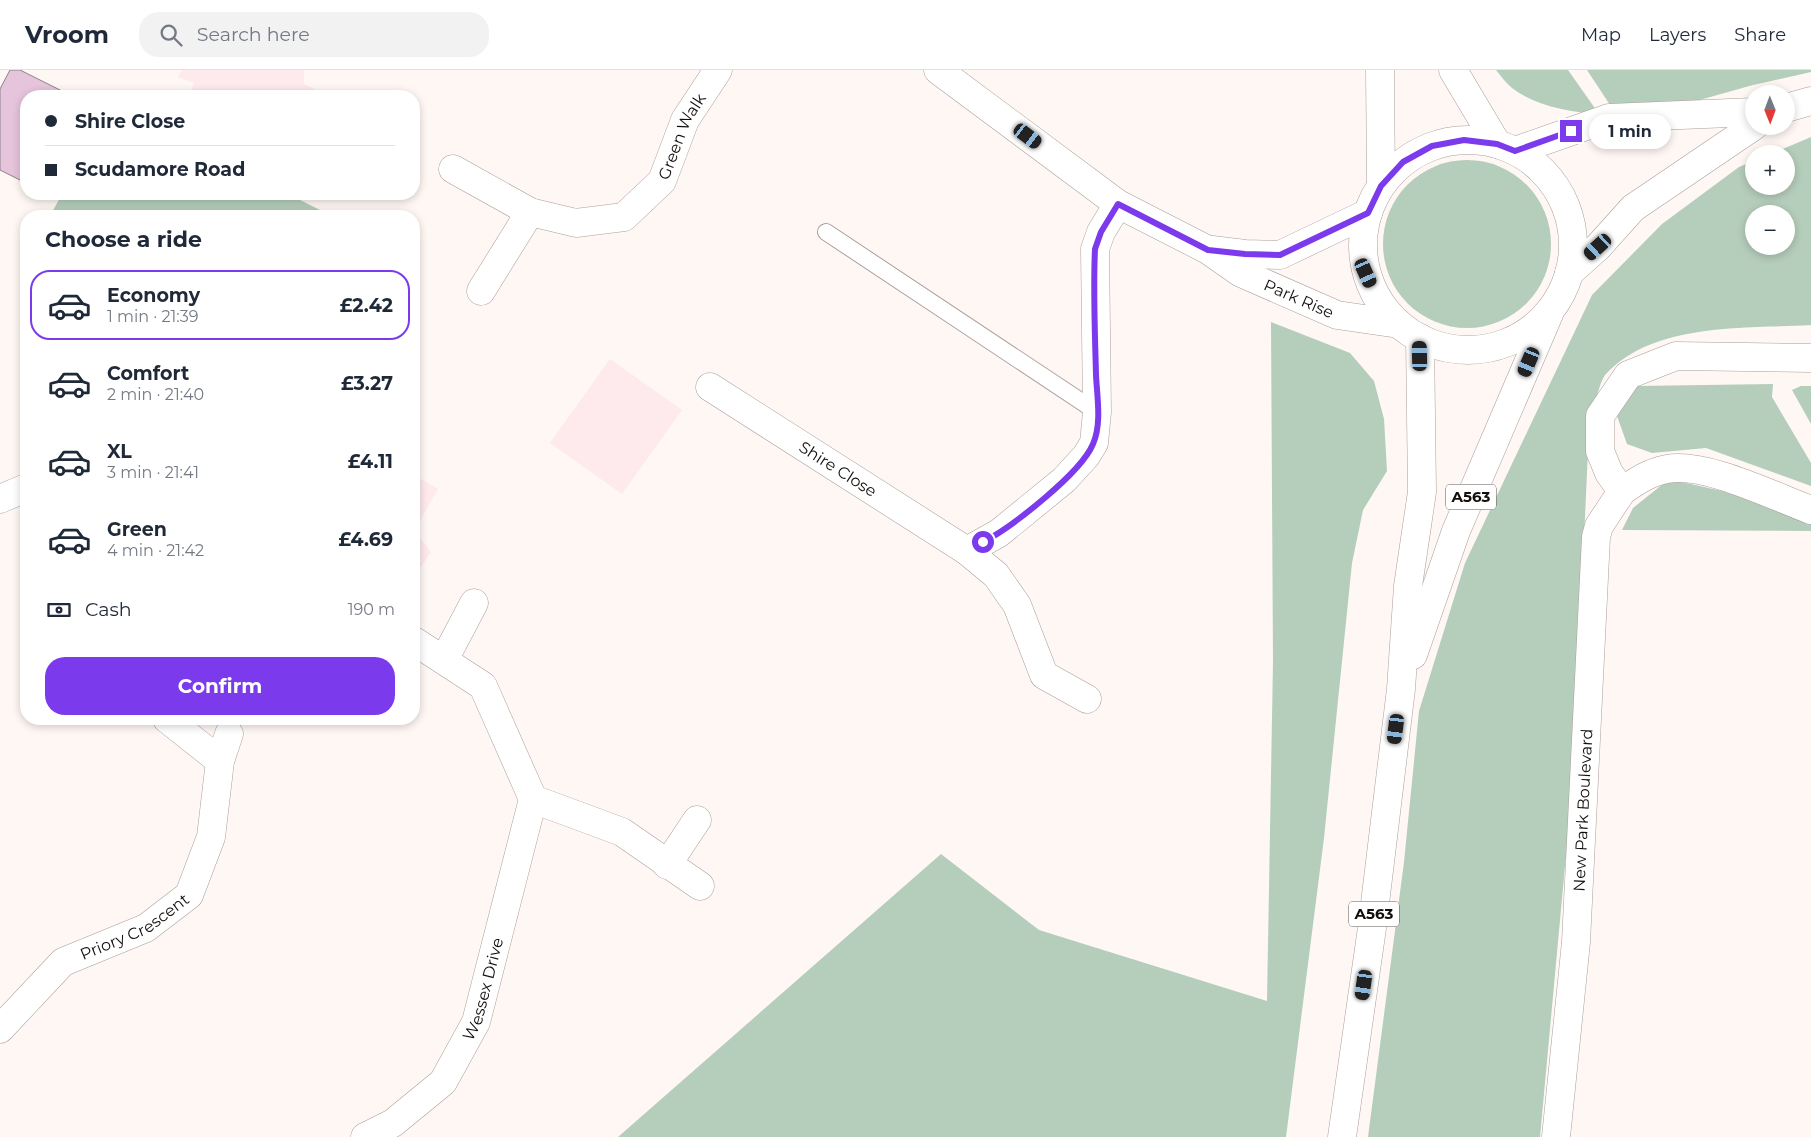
<!DOCTYPE html>
<html lang="en">
<head>
<meta charset="utf-8">
<style>
  :root { --surface:#fff; --page:#f2f2f3; --text:#1f2937; --muted:#747a83; --line:#e0e1e3; --accent:#7c3aed }
  body { margin:0; font-family:Montserrat,sans-serif; background:var(--page); color:var(--text); height:100vh; display:flex; flex-direction:column; font-size:19px; white-space:nowrap }
  * { box-sizing:border-box; margin:0 }
  p { font-size:16px; color:var(--muted) }
  .icon { flex:none; width:28px; height:28px; fill:none; stroke:currentColor; stroke-width:2; stroke-linecap:round; stroke-linejoin:round }
  .map { position:relative; flex:1; overflow:hidden }
  .drawer { position:absolute; left:20px; top:140px; width:400px; height:515px; display:flex; flex-direction:column; background:var(--surface); border-radius:20px; box-shadow:0 2px 8px #0003 }
  .drawer>* { flex:none }
  .top-card { position:absolute; left:20px; top:20px; width:400px; height:110px; border-radius:20px; box-shadow:0 2px 8px #0003; display:grid; align-content:center; height:110px; padding:0 25px; background:var(--surface) }
  .needle { width:32px; rotate:179deg }
  .tools { position:absolute; left:1745px; top:15px; display:grid; gap:10px }
  .tools a { display:grid; place-items:center; width:50px; height:50px; border-radius:50%; background:var(--surface); box-shadow:0 2px 8px #0003; font-size:25px }
  .end { position:absolute; width:22px; height:22px; margin:-11px; border:6px solid #7c3aed; background:#fff; box-shadow:0 0 0 2px #fff }
  .from { border-radius:50% }
  .bubble { position:absolute; height:35px; border-radius:18px; background:var(--surface); box-shadow:0 2px 8px #0003; font-size:16px; font-weight:700; line-height:35px; text-align:center }
  .car { position:absolute; width:15px; height:30px; margin:-15px -8px; border-radius:6px; box-shadow:0 0 4px 1px #0007; background:linear-gradient(#222 24%,#8ab4d8 0 40%,#222 0 76%,#8ab4d8 0 86%,#222 0) }
  .top-card b { display:flex; align-items:center; gap:18px; height:48px; font-size:19px }
  .top-card b+b { border-top:1px solid var(--line) }
  .top-card i { width:12px; height:12px; background:var(--text) }
  ul { padding:0; list-style:none }
  li { display:flex; align-items:center; gap:15px; height:70px; margin:0 10px 8px; padding:0 15px; border:2px solid transparent; border-radius:20px }
  li div { flex:1 }
  li b { display:block; font-size:19px }
  li em { font-style:normal; font-weight:700 }
  li.current { border-color:var(--accent) }
  li>.icon { width:45px; height:45px; stroke-width:1.5 }
  h2 { padding:0 25px; font-size:22px; line-height:60px }
  .pay { display:flex; align-items:center; gap:12px; height:55px; padding:0 25px; font-size:19px }
  .pay p { margin-inline-start:auto }
  .primary-button { display:flex; gap:10px; margin-top:auto; padding:10px 25px }
  .primary-button a { flex:1; height:58px; border-radius:20px; background:var(--accent); color:#fff; font-size:20px; font-weight:700; line-height:58px; text-align:center }
  header { display:flex; align-items:center; gap:30px; box-sizing:border-box; height:70px; padding:0 25px; background:var(--surface); border-bottom:1px solid var(--line) }
  header strong { font-size:24px }
  nav { display:flex; gap:28px; margin-inline-start:auto; font-size:18px }
  .search { width:350px; height:45px; background:var(--page); display:flex; align-items:center; gap:12px; box-sizing:border-box; padding:0 18px; border-radius:20px; color:var(--muted); font-size:19px }
  .map>svg:first-child { display:block }
  .industrial { fill:#fee9ed }
  .green { fill:#b5cdbb; fill-rule:evenodd }
  .building { fill:#e6c4dc; stroke:#8b8188 }
  .lines { fill:none; stroke-linecap:round; stroke-linejoin:round }
  .lane-casing { stroke:#aa9f9a; stroke-width:18 }
  .street-casing { stroke:#aa9f9a; stroke-width:29 }
  .secondary-casing { stroke:#aa9f9a; stroke-width:29 }
  .highway-casing { stroke:#aa9f9a; stroke-width:29 }
  .lane { stroke:#fff; stroke-width:16 }
  .street { stroke:#fff; stroke-width:28 }
  .secondary { stroke:#fff; stroke-width:28 }
  .highway { stroke:#fff; stroke-width:28 }
  .route { stroke:#7c3aed; stroke-width:6 }
  .labels { text-anchor:middle; stroke-width:4.5; stroke-linejoin:round; paint-order:stroke }
  .shield { fill:#fff; stroke:#595655; stroke-width:1 }
  .shield-label { font-size:15px; font-weight:bold; fill:#120e0c }
  .street-label { font-size:16px; fill:#120e0c; stroke:#fff }
</style>
</head>
<body>
<header>
<strong>Vroom</strong>
<div class="search"><svg class="icon" aria-label="search" viewBox="0 0 24 24"><circle cx="10" cy="10" r="6"/><path d="M15 15l6 6"/></svg>Search here</div>
<nav><a>Map</a><a>Layers</a><a>Share</a></nav>
</header>
<div class="map">
<svg width="1811" height="1067" viewBox="0 0 1811 1067">
  <rect width="100%" height="100%" fill="#fef7f4"/>
  <g class="industrial">
    <path d="M 182,0 L 304,0 L 304,14 L 329,26 L 189,26 L 194,13 L 178,7 Z"/>
    <path d="M 610,289 L 682,340 L 622,424 L 550,373 Z"/>
    <path d="M 414,405 L 438,419 L 417,456 L 418,465 L 431,482 L 421,497 L 414,488 Z"/>
  </g>
  <g class="green">
    <path d="M 1496,0 L 1568,0 L 1599,44 C 1569,42 1536,36 1512,18 C 1506,13 1501,6 1496,0 Z"/>
    <path d="M 1587,0 L 1811,0 L 1811,2 L 1753,15 L 1696,31 L 1616,44 Z"/>
    <path d="M 1811,67 L 1811,255 C 1745,259 1655,252 1606,304 C 1598,312 1593,347 1589,359 L 1573,709 L 1540,1067 L 1368,1067 L 1404,792 L 1419,641 L 1465,493 L 1592,225 L 1662,154 L 1739,97 L 1754,91 L 1754,116 L 1786,116 L 1786,84 L 1771,84 ZM 1754,144 L 1786,144 L 1786,176 L 1754,176 Z"/>
    <circle cx="1467" cy="174" r="84"/>
    <path d="M 62,124 L 288,124 L 332,146 L 50,146 Z"/>
    <path d="M 1271,252 L 1350,283 L 1374,311 L 1384,349 L 1387,401 L 1363,440 L 1352,493 L 1324,768 L 1286,1067 L 618,1067 L 941,784 L 1039,860 L 1267,931 L 1273,592 Z"/>
    <path d="M 1773,314 L 1772,327 L 1811,393 L 1811,416 L 1706,378 L 1652,383 L 1627,374 L 1617,346 L 1637,316 Z"/>
    <path d="M 1801,316 L 1811,316 L 1811,354 L 1792,320 Z"/>
    <path d="M 1677,411 L 1722,421 L 1811,448 L 1811,461 L 1622,460 L 1633,438 L 1663,414 Z"/>
  </g>
  <path class="building" d="M 10,0 L 20,0 L 72,26 L 26,26 L 26,113 L 0,100 L 0,19 Z"/>
  <g class="lines">
    <defs>
      <path id="lane" d="M 826,162 L 1097,342"/>
      <g id="street">
        <path id="s1" d="M 938,0 L 1118,134 L 1208,180 L 1241,203 L 1337,245 L 1399,254"/>
        <path id="s2" d="M 453,99 L 530,142 L 576,153 L 624,147 L 662,111 L 685,50 L 718,0"/>
        <path d="M 1212,180 L 1245,184 L 1280,185 L 1368,143"/>
        <path d="M 481,221 L 530,142"/>
        <path id="s3" d="M 710,317 L 967,481 L 999,463 L 1064,410 L 1086,386 L 1094,373 L 1097,342 L 1095,179 L 1101,162 L 1118,134"/>
        <path d="M 1622,421 C 1637,411 1650,402 1667,399 C 1706,392 1773,426 1811,440"/>
        <path d="M 0,429 L 26,418"/>
        <path d="M 967,481 L 996,505 L 1017,535 L 1044,605 L 1087,629"/>
        <path d="M 414,571 L 483,616 L 533,729"/>
        <path d="M 444,590 L 474,533"/>
        <path d="M 167,649 L 220,691"/>
        <path d="M 667,795 L 697,750"/>
        <path id="s4" d="M 0,959 L 63,892 L 146,858 L 189,825 L 211,767 L 220,691 L 229,664"/>
        <path id="s5" d="M 365,1067 L 393,1053 L 443,1012 L 476,952 L 533,729 L 622,762 L 700,816"/>
        <path id="s6" d="M 1556,1067 L 1576,872 L 1596,467 L 1599,456 L 1622,421 L 1609,403 L 1600,381 L 1600,346 L 1628,305 L 1676,286 L 1811,288"/>
      </g>
      <g id="secondary">
        <path d="M 1786,38 L 1811,31"/>
        <path d="M 1515,81 L 1609,48 L 1754,42"/>
        <path d="M 1569,203 L 1598,177 L 1633,138 L 1754,56"/>
      </g>
      <g id="highway">
        <path d="M 1380,0 L 1381,115"/>
        <path d="M 1453,0 L 1497,74"/>
        <circle cx="1468" cy="175" r="105"/>
        <path d="M 1413,585 L 1456,461 L 1549,244"/>
        <path d="M 1342,1067 L 1372,858 L 1401,619 L 1408,516 L 1422,422 L 1420,268"/>
      </g>
    </defs>
    <use href="#lane" class="lane-casing"/>
    <use href="#street" class="street-casing"/>
    <use href="#secondary" class="secondary-casing"/>
    <use href="#highway" class="highway-casing"/>
    <use href="#lane" class="lane"/>
    <use href="#street" class="street"/>
    <use href="#secondary" class="secondary"/>
    <use href="#highway" class="highway"/>
  </g>
  <g class="lines">
    <path class="route" d="M 983,472 C 1012,457 1081,403 1093,374 C 1102,354 1097,326 1096,305 C 1095,263 1093,221 1095,179 L 1101,162 L 1118,134 L 1208,180 L 1245,184 L 1280,185 L 1368,143 L 1381,116 L 1403,92 L 1432,76 L 1464,70 L 1497,74 L 1515,81 L 1571,61"/>
  </g>
  <g class="labels">
    <g class="shield">
      <rect x="1446" y="414.5" width="50" height="25" rx="4"/>
      <rect x="1349" y="831.5" width="50" height="25" rx="4"/>
    </g>
    <g class="shield-label">
      <text x="1471" y="432">A563</text>
      <text x="1374" y="849">A563</text>
    </g>
    <g class="street-label">
      <text dy="6" stroke="none"><textPath href="#s2" startOffset="285">Green Walk</textPath></text>
      <text dy="6" stroke="none"><textPath href="#s1" startOffset="429">Park Rise</textPath></text>
      <text dy="6" stroke="none"><textPath href="#s3" startOffset="152">Shire Close</textPath></text>
      <text dy="6" stroke="none"><textPath href="#s6" startOffset="328">New Park Boulevard</textPath></text>
      <text dy="6" stroke="none"><textPath href="#s4" startOffset="172">Priory Crescent</textPath></text>
      <text dy="6" stroke="none"><textPath href="#s5" startOffset="198">Wessex Drive</textPath></text>
    </g>
  </g>
</svg>
<div class="tools">
<a><svg class="needle" viewBox="-14 -14 28 28"><path d="M0-13l5 13h-10z" fill="#e53935"/><path d="M0 13l5-13h-10z" fill="#747a83"/></svg></a>
<a>+</a>
<a>−</a>
</div>
<i class="end from" style="left:983px;top:472px"></i>
<i class="end" style="left:1571px;top:61px"></i>
<div class="bubble" style="left:1589px;top:44px;width:82px">1 min</div>
<i class="car" style="left:1028px;top:66px;rotate:127deg"></i>
<i class="car" style="left:1598px;top:177px;rotate:228deg"></i>
<i class="car" style="left:1366px;top:203px;rotate:156deg"></i>
<i class="car" style="left:1420px;top:286px;rotate:359deg"></i>
<i class="car" style="left:1529px;top:292px;rotate:203deg"></i>
<i class="car" style="left:1396px;top:659px;rotate:187deg"></i>
<i class="car" style="left:1364px;top:915px;rotate:188deg"></i>
<div class="top-card">
<b><i class="from"></i>Shire Close</b>
<b><i></i>Scudamore Road</b>
</div>
<section class="drawer">
<h2>Choose a ride</h2>
<ul>
<li class="current"><svg class="icon" aria-label="car" viewBox="0 0 24 24"><path d="M5 17H2v-5l4-1 3-4h7l3 4 3 1v5h-3M9 17h6M6 11h13"/><circle cx="7" cy="17" r="2"/><circle cx="17" cy="17" r="2"/></svg><div><b>Economy</b><p>1 min · 21:39</p></div><em>£2.42</em></li>
<li><svg class="icon" aria-label="car" viewBox="0 0 24 24"><path d="M5 17H2v-5l4-1 3-4h7l3 4 3 1v5h-3M9 17h6M6 11h13"/><circle cx="7" cy="17" r="2"/><circle cx="17" cy="17" r="2"/></svg><div><b>Comfort</b><p>2 min · 21:40</p></div><em>£3.27</em></li>
<li><svg class="icon" aria-label="car" viewBox="0 0 24 24"><path d="M5 17H2v-5l4-1 3-4h7l3 4 3 1v5h-3M9 17h6M6 11h13"/><circle cx="7" cy="17" r="2"/><circle cx="17" cy="17" r="2"/></svg><div><b>XL</b><p>3 min · 21:41</p></div><em>£4.11</em></li>
<li><svg class="icon" aria-label="car" viewBox="0 0 24 24"><path d="M5 17H2v-5l4-1 3-4h7l3 4 3 1v5h-3M9 17h6M6 11h13"/><circle cx="7" cy="17" r="2"/><circle cx="17" cy="17" r="2"/></svg><div><b>Green</b><p>4 min · 21:42</p></div><em>£4.69</em></li>
</ul>
<div class="pay"><svg class="icon" aria-label="cash" viewBox="0 0 24 24"><path d="M3 7h18v10H3z"/><circle cx="12" cy="12" r="2"/></svg>Cash<p>190 m</p></div>
<div class="primary-button"><a>Confirm</a></div>
</section>
</div>
</body>
</html>
